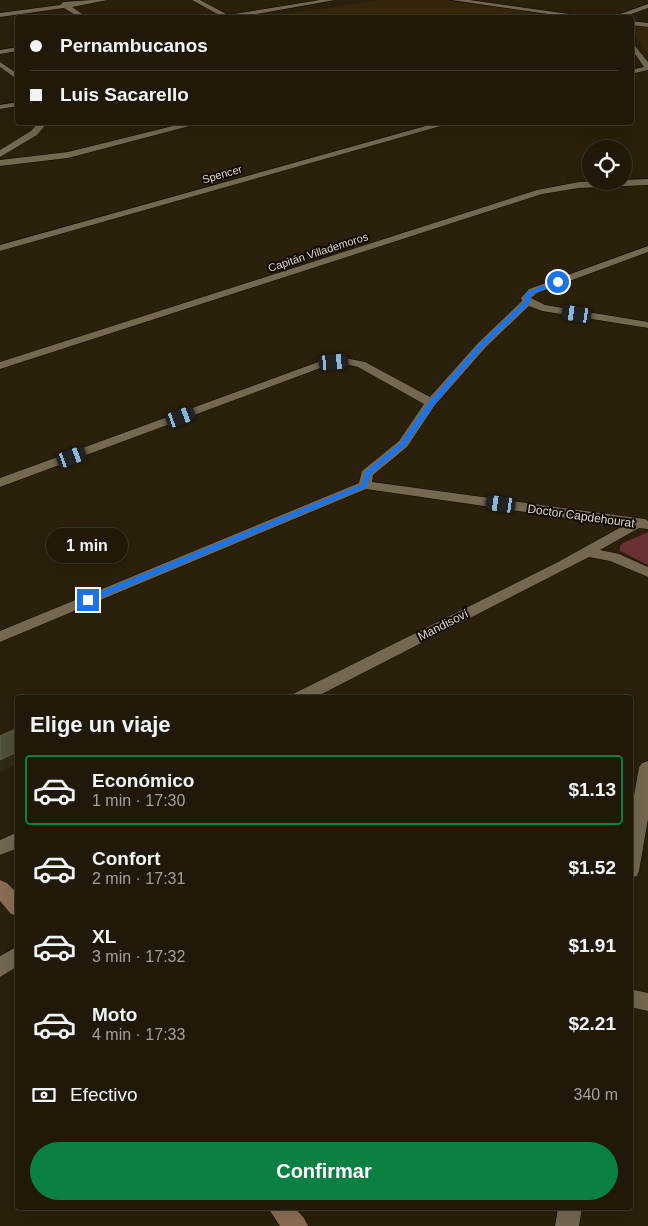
<!DOCTYPE html>
<html lang="es">
<head>
<meta charset="utf-8">
<style>
  :root { --surface:#201808; --page:#2d2516; --text:#f1f3f6; --muted:#a2a09c; --line:#3d3729; --accent:#0b8043 }
  body { margin:0; font-family:Arial,sans-serif; background:var(--page); color:var(--text); height:100vh; display:flex; flex-direction:column; font-size:19px; white-space:nowrap }
  * { box-sizing:border-box; margin:0 }
  p { font-size:16px; color:var(--muted) }
  .icon { flex:none; width:28px; height:28px; fill:none; stroke:currentColor; stroke-width:2; stroke-linecap:round; stroke-linejoin:round }
  .map { position:relative; flex:1; overflow:hidden }
  .side { position:absolute; left:15px; top:695px; width:618px; height:515px; display:flex; flex-direction:column; background:var(--surface); border-radius:5px; box-shadow:0 5px 20px #0002,0 0 0 1px var(--line) }
  .side>* { flex:none }
  .hud { position:absolute; left:15px; top:15px; width:619px; height:110px; border-radius:5px; box-shadow:0 5px 20px #0002,0 0 0 1px var(--line); display:grid; align-content:center; height:110px; padding:0 15px; background:var(--surface) }
  .controls { position:absolute; left:582px; top:140px; display:grid; gap:10px }
  .controls a { display:grid; place-items:center; width:50px; height:50px; border-radius:50%; background:var(--surface); box-shadow:0 5px 20px #0002,0 0 0 1px var(--line); font-size:25px }
  .end { position:absolute; width:22px; height:22px; margin:-11px; border:6px solid #1a73e8; background:#fff; box-shadow:0 0 0 2px #fff }
  .from { border-radius:50% }
  .bubble { position:absolute; height:35px; border-radius:18px; background:var(--surface); box-shadow:0 5px 20px #0002,0 0 0 1px var(--line); font-size:16px; font-weight:600; line-height:35px; text-align:center }
  .car { position:absolute; width:15px; height:30px; margin:-15px -8px; border-radius:6px; box-shadow:0 0 4px 1px #0007; background:linear-gradient(#222 24%,#8ab4d8 0 40%,#222 0 76%,#8ab4d8 0 86%,#222 0) }
  .hud b { display:flex; align-items:center; gap:18px; height:48px; font-size:19px }
  .hud b+b { border-top:1px solid var(--line) }
  .hud i { width:12px; height:12px; background:var(--text) }
  ul { padding:0; list-style:none }
  li { display:flex; align-items:center; gap:15px; height:70px; margin:0 10px 8px; padding:0 5px; border:2px solid transparent; border-radius:5px }
  li div { flex:1 }
  li b { display:block; font-size:19px }
  li em { font-style:normal; font-weight:600 }
  li.selected { border-color:var(--accent) }
  li>.icon { width:45px; height:45px; stroke-width:1.5 }
  h2 { padding:0 15px; font-size:22px; line-height:60px }
  .pay { display:flex; align-items:center; gap:12px; height:55px; padding:0 15px; font-size:19px }
  .pay p { margin-inline-start:auto }
  .action { display:flex; gap:10px; margin-top:auto; padding:10px 15px }
  .action a { flex:1; height:58px; border-radius:30px; background:var(--accent); color:#fff; font-size:20px; font-weight:600; line-height:58px; text-align:center }
  .map>svg:first-child { display:block }
  .built { fill:#35270a }
  .green { fill:#693033 }
  .lines { fill:none; stroke-linecap:round; stroke-linejoin:round }
  .street-casing { stroke:#120900; stroke-width:1 }
  .secondary-casing { stroke:#120900; stroke-width:1 }
  .street { fill:#746851; fill-rule:evenodd }
  .secondary { fill:#8b6e52; fill-rule:evenodd }
  .shaded-wall { fill:#2e2c16 }
  .building { fill:#4e503b; stroke:#646552 }
  .route { fill:#1a73e8 }
  .labels { text-anchor:middle; stroke-width:4; stroke-linejoin:round; paint-order:stroke }
  .far-street-label { font-size:11px; fill:#dfd8cc; stroke:#0f0a03 }
  .street-label { font-size:12px; fill:#dfd8cc; stroke:#0f0a03 }
</style>
</head>
<body>
<div class="map">
<svg width="648" height="1226" viewBox="0 0 648 1226">
  <rect width="100%" height="100%" fill="#2a200b"/>
  <g class="built">
    <path d="M 378,0 L 443,0 L 572,17 L 267,18 L 260,15 L 285,14 Z"/>
    <path d="M 631,25 L 648,27 L 648,54 L 631,32 Z"/>
  </g>
  <path class="green" d="M 648,532 L 648,565 L 620,551 L 620,546 L 623,543 Z"/>
  <g class="lines">
    <defs>
      <g id="street">
        <path d="M 92,0 L 108,0 L 72,7 L 88,18 L 80,18 L 64,8 L 0,17 L 0,13 L 60,5 L 63,2 Z"/>
        <path d="M 192,0 L 200,0 L 228,15 L 320,0 L 335,0 L 234,18 L 216,18 L 221,16 Z"/>
        <path d="M 451,0 L 469,0 L 598,18 L 576,18 Z"/>
        <path d="M 648,4 L 648,8 L 620,18 L 609,18 Z"/>
        <path d="M 631,21 L 648,23 L 648,27 L 631,25 Z"/>
        <path d="M 631,41 L 648,62 L 648,70 L 631,74 L 631,70 L 644,67 L 631,48 Z"/>
        <path d="M 18,47 L 18,51 L 0,54 L 0,50 Z"/>
        <path d="M 0,62 L 18,74 L 18,80 L 0,67 Z"/>
        <path d="M 18,102 L 18,106 L 0,109 L 0,105 Z"/>
        <path d="M 39,122 L 48,122 L 37,135 L 0,157 L 0,150 L 31,131 Z"/>
        <path d="M 189,122 L 205,122 L 68,158 L 0,166 L 0,160 L 68,152 Z"/>
        <path d="M 440,122 L 455,122 L 0,251 L 0,245 Z"/>
        <path d="M 648,179 L 648,185 L 579,188 L 542,194 L 0,369 L 0,362 L 537,190 L 579,182 Z"/>
        <path d="M 648,246 L 648,252 L 537,293 L 531,298 L 545,305 L 648,322 L 648,328 L 542,311 L 529,306 L 486,347 L 435,405 L 407,447 L 373,475 L 372,482 L 645,519 L 648,521 L 648,529 L 639,528 L 600,550 L 619,554 L 648,567 L 648,577 L 610,561 L 589,557 L 314,698 L 291,698 L 293,694 L 558,562 L 623,526 L 366,489 L 0,642 L 0,631 L 359,483 L 362,471 L 399,441 L 424,404 L 358,367 L 345,364 L 323,367 L 0,487 L 0,478 L 321,361 L 345,358 L 365,362 L 430,397 L 478,343 L 522,301 L 521,298 L 529,289 Z"/>
        <path d="M 648,761 L 648,819 L 639,871 L 637,876 L 630,878 L 630,819 L 639,767 L 642,763 Z"/>
        <path d="M 18,832 L 18,848 L 0,855 L 0,840 Z"/>
        <path d="M 18,946 L 18,966 L 0,977 L 0,956 Z"/>
        <path d="M 630,989 L 648,993 L 648,1011 L 630,1007 Z"/>
        <path d="M 558,1208 L 582,1208 L 579,1226 L 555,1226 Z"/>
      </g>
      <g id="secondary">
        <path d="M 0,880 L 7,883 L 18,894 L 18,916 L 11,914 L 0,901 Z"/>
        <path d="M 268,1208 L 295,1208 L 304,1218 L 308,1226 L 280,1226 Z"/>
      </g>
    </defs>
    <use href="#street" class="street-casing"/>
    <use href="#secondary" class="secondary-casing"/>
    <use href="#street" class="street"/>
    <use href="#secondary" class="secondary"/>
  </g>
  <path class="shaded-wall" d="M 18,751 L 18,763 L 0,772 L 0,760 Z"/>
  <path class="building" d="M 18,728 L 18,751 L 0,760 L 0,736 Z"/>
  <path class="route" d="M 558,280 L 560,283 L 531,295 L 530,303 L 484,346 L 434,405 L 405,446 L 371,474 L 367,487 L 91,602 L 85,602 L 85,598 L 362,484 L 365,472 L 400,443 L 429,402 L 480,343 L 525,301 L 524,298 L 527,292 Z"/>
  <g class="labels">
    <g class="far-street-label">
      <text transform="translate(222 174) rotate(-16)" y="4">Spencer</text>
      <text transform="translate(318 252) rotate(-18)" y="4">Capitán Villademoros</text>
    </g>
    <g class="street-label">
      <text transform="translate(581 516) rotate(8)" y="4">Doctor Capdehourat</text>
      <text transform="translate(443 625) rotate(-27)" y="4">Mandisoví</text>
    </g>
  </g>
</svg>
<div class="controls">
<a><svg class="icon" aria-label="locate" viewBox="0 0 24 24"><circle cx="12" cy="12" r="6"/><path d="M12 2v4M12 18v4M2 12h4M18 12h4"/></svg></a>
</div>
<i class="end from" style="left:558px;top:282px"></i>
<i class="end" style="left:88px;top:600px"></i>
<div class="bubble" style="left:46px;top:528px;width:82px">1 min</div>
<i class="car" style="left:577px;top:314px;rotate:279deg"></i>
<i class="car" style="left:334px;top:362px;rotate:85deg"></i>
<i class="car" style="left:181px;top:417px;rotate:70deg"></i>
<i class="car" style="left:72px;top:457px;rotate:70deg"></i>
<i class="car" style="left:501px;top:504px;rotate:278deg"></i>
<div class="hud">
<b><i class="from"></i>Pernambucanos</b>
<b><i></i>Luis Sacarello</b>
</div>
<section class="side">
<h2>Elige un viaje</h2>
<ul>
<li class="selected"><svg class="icon" aria-label="car" viewBox="0 0 24 24"><path d="M5 17H2v-5l4-1 3-4h7l3 4 3 1v5h-3M9 17h6M6 11h13"/><circle cx="7" cy="17" r="2"/><circle cx="17" cy="17" r="2"/></svg><div><b>Económico</b><p>1 min · 17:30</p></div><em>$1.13</em></li>
<li><svg class="icon" aria-label="car" viewBox="0 0 24 24"><path d="M5 17H2v-5l4-1 3-4h7l3 4 3 1v5h-3M9 17h6M6 11h13"/><circle cx="7" cy="17" r="2"/><circle cx="17" cy="17" r="2"/></svg><div><b>Confort</b><p>2 min · 17:31</p></div><em>$1.52</em></li>
<li><svg class="icon" aria-label="car" viewBox="0 0 24 24"><path d="M5 17H2v-5l4-1 3-4h7l3 4 3 1v5h-3M9 17h6M6 11h13"/><circle cx="7" cy="17" r="2"/><circle cx="17" cy="17" r="2"/></svg><div><b>XL</b><p>3 min · 17:32</p></div><em>$1.91</em></li>
<li><svg class="icon" aria-label="car" viewBox="0 0 24 24"><path d="M5 17H2v-5l4-1 3-4h7l3 4 3 1v5h-3M9 17h6M6 11h13"/><circle cx="7" cy="17" r="2"/><circle cx="17" cy="17" r="2"/></svg><div><b>Moto</b><p>4 min · 17:33</p></div><em>$2.21</em></li>
</ul>
<div class="pay"><svg class="icon" aria-label="cash" viewBox="0 0 24 24"><path d="M3 7h18v10H3z"/><circle cx="12" cy="12" r="2"/></svg>Efectivo<p>340 m</p></div>
<div class="action"><a>Confirmar</a></div>
</section>
</div>
</body>
</html>
